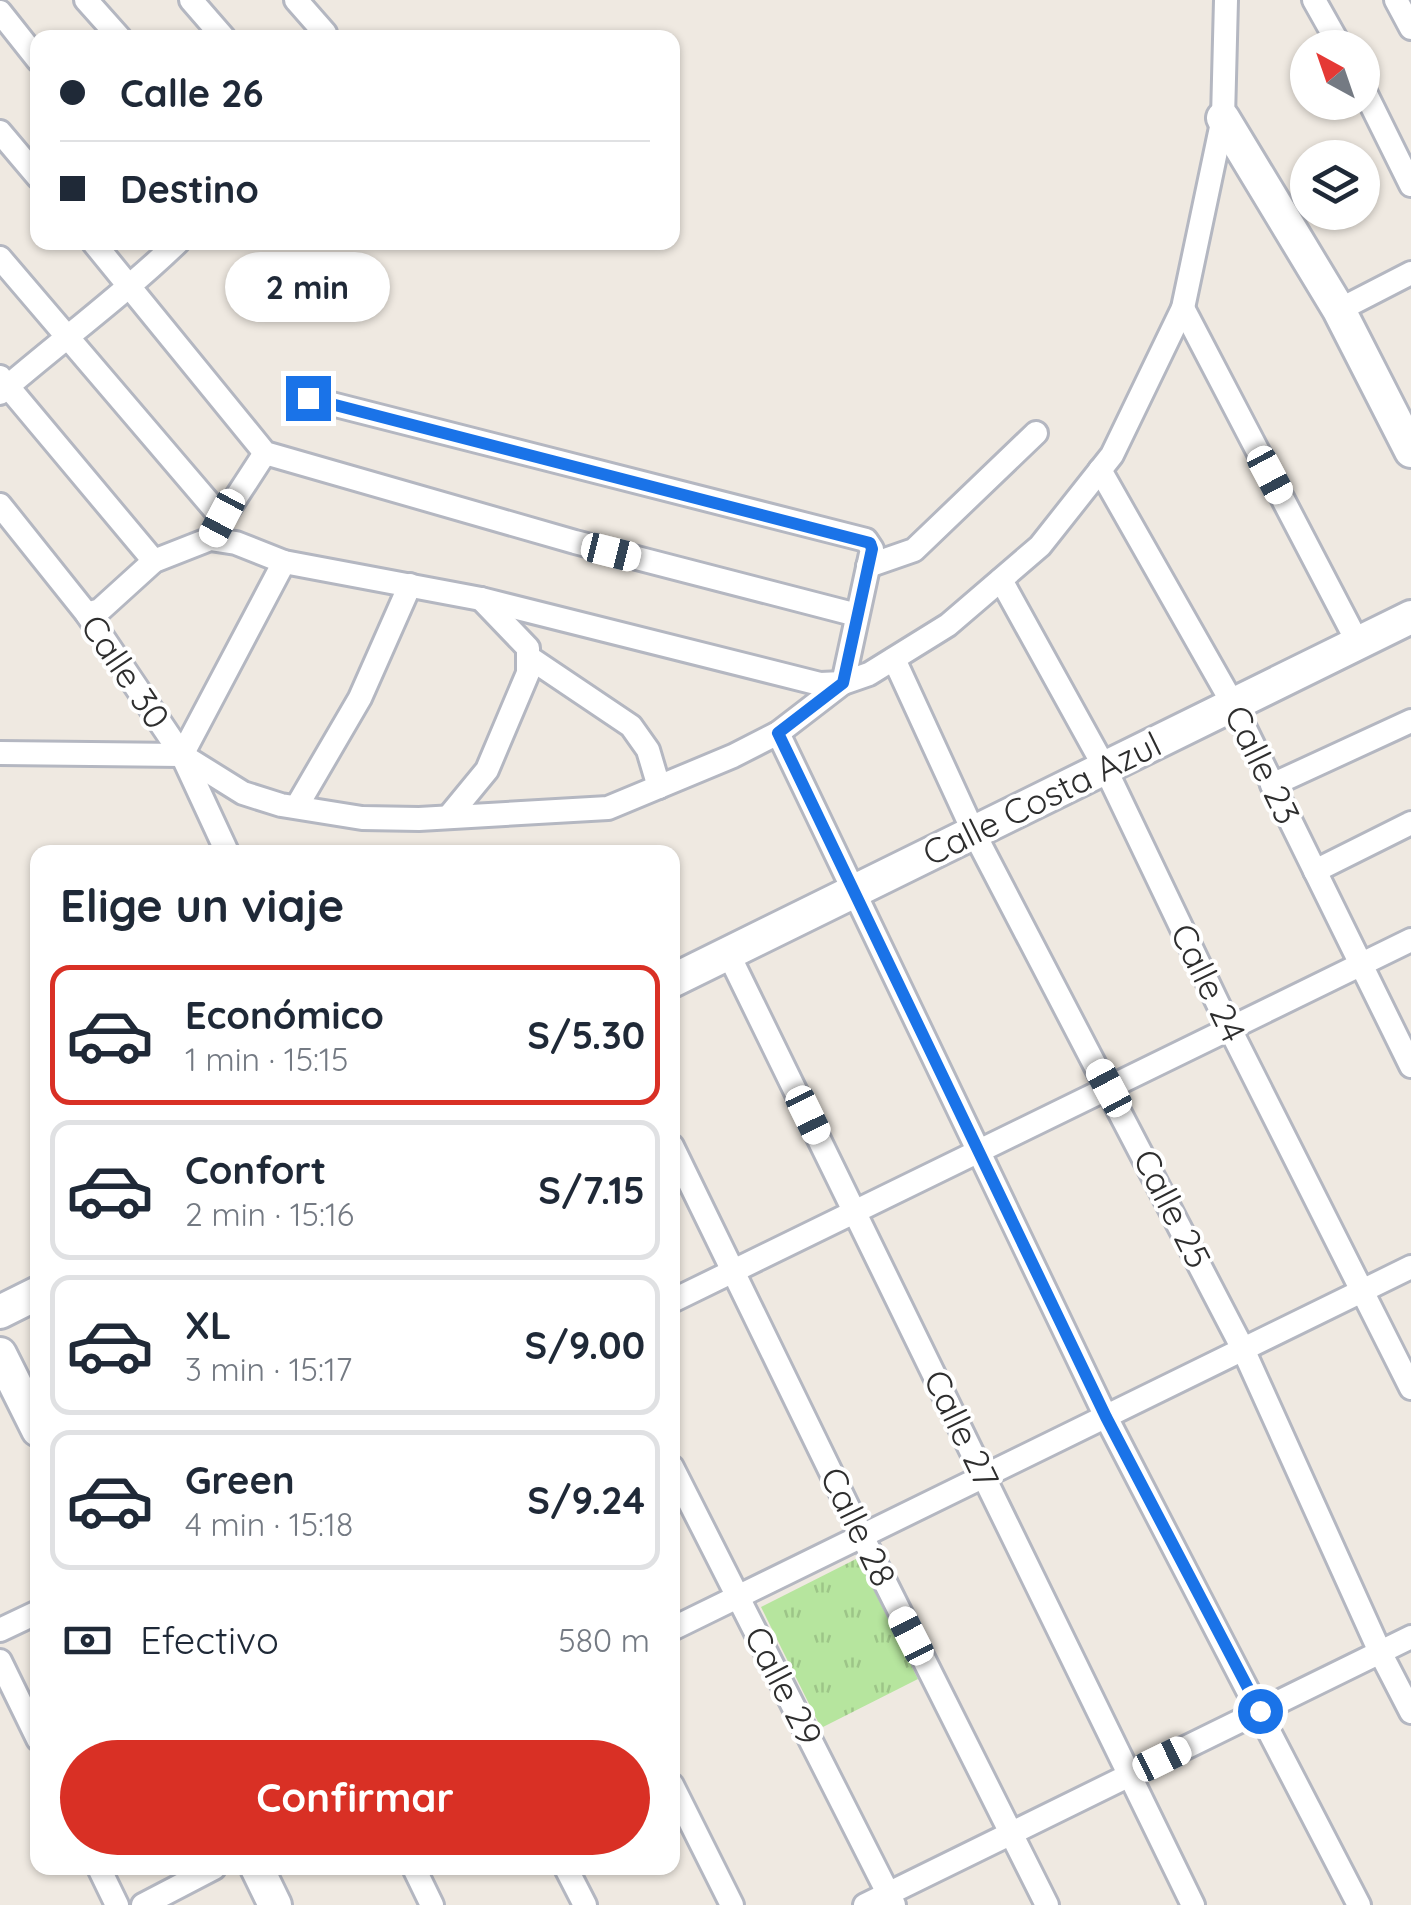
<!DOCTYPE html>
<html lang="es">
<head>
<meta charset="utf-8">
<style>
  :root { --surface:#fff; --page:#f2f2f3; --text:#1f2937; --muted:#747a83; --line:#e0e1e3; --accent:#d93025 }
  body { margin:0; font-family:Quicksand,sans-serif; background:var(--page); color:var(--text); height:100vh; display:flex; flex-direction:column; font-size:38px; white-space:nowrap }
  * { box-sizing:border-box; margin:0 }
  p { font-size:32px; color:var(--muted) }
  .icon { flex:none; width:55px; height:55px; fill:none; stroke:currentColor; stroke-width:2; stroke-linecap:round; stroke-linejoin:round }
  .map { position:relative; flex:1; overflow:hidden }
  .drawer { position:absolute; left:30px; top:845px; width:650px; height:1030px; display:flex; flex-direction:column; background:var(--surface); border-radius:20px; box-shadow:0 2px 8px #0004 }
  .drawer>* { flex:none }
  .guide { position:absolute; left:30px; top:30px; width:650px; height:220px; border-radius:20px; box-shadow:0 2px 8px #0004; display:grid; align-content:center; height:220px; padding:0 30px; background:var(--surface) }
  .needle { width:65px; rotate:320deg }
  .buttons { position:absolute; left:1290px; top:30px; display:grid; gap:20px }
  .buttons a { display:grid; place-items:center; width:90px; height:90px; border-radius:50%; background:var(--surface); box-shadow:0 2px 8px #0004; font-size:50px }
  .end { position:absolute; width:45px; height:45px; margin:-22px; border:12px solid #1a73e8; background:#fff; box-shadow:0 0 0 5px #fff }
  .from { border-radius:50% }
  .bubble { position:absolute; height:70px; border-radius:35px; background:var(--surface); box-shadow:0 2px 8px #0004; font-size:32px; font-weight:700; line-height:70px; text-align:center }
  .car { position:absolute; width:30px; height:60px; margin:-30px -15px; border-radius:12px; box-shadow:0 0 8px 2px #0007; background:linear-gradient(#fff 24%,#345 0 40%,#fff 0 76%,#345 0 86%,#fff 0) }
  .guide b { display:flex; align-items:center; gap:35px; height:95px; font-size:38px }
  .guide b+b { border-top:2px solid var(--line) }
  .guide i { width:25px; height:25px; background:var(--text) }
  ul { padding:0; list-style:none }
  li { display:flex; align-items:center; gap:30px; height:140px; margin:0 20px 15px; padding:0 10px; border:5px solid var(--line); border-radius:20px }
  li div { flex:1 }
  li b { display:block; font-size:38px }
  li em { font-style:normal; font-weight:700 }
  li.selected { border-color:var(--accent) }
  li>.icon { width:90px; height:90px; stroke-width:1.5 }
  h2 { padding:0 30px; font-size:45px; line-height:120px }
  .pay { display:flex; align-items:center; gap:25px; height:110px; padding:0 30px; font-size:38px }
  .pay p { margin-inline-start:auto }
  .action { display:flex; gap:20px; margin-top:auto; padding:20px 30px }
  .action a { flex:1; height:115px; border-radius:60px; background:var(--accent); color:#fff; font-size:40px; font-weight:700; line-height:115px; text-align:center }
  .map>svg:first-child { display:block }
  .park { fill:url(#park-tufts) }
  .lines { fill:none; stroke-linecap:round; stroke-linejoin:round }
  .street-casing { stroke:#b4b7c1; stroke-width:28 }
  .secondary-casing { stroke:#b4b7c1; stroke-width:38 }
  .street { stroke:#fff; stroke-width:22 }
  .secondary { stroke:#fff; stroke-width:32 }
  .route { stroke:#1a73e8; stroke-width:12 }
  .labels { text-anchor:middle; stroke-width:8; stroke-linejoin:round; paint-order:stroke }
  .street-label { font-size:35px; fill:#2e2e2e; stroke:#fff }
</style>
</head>
<body>
<div class="map">
<svg width="1411" height="1905" viewBox="0 0 1411 1905">
  <defs>
    <pattern id="park-tufts" width="24" height="20" patternUnits="userSpaceOnUse" patternTransform="scale(2.5)"><rect width="24" height="20" fill="#b6e59e"/><path d="M3 7l-1-3M5 7V3M7 7l1-3M15 17l-1-3M17 17v-4M19 17l1-3" fill="none" stroke="#9dc588"/></pattern>
  </defs>
  <rect width="100%" height="100%" fill="#efe9e1"/>
  <path class="park" d="M 858,1558 L 918,1679 L 821,1728 L 761,1607 Z"/>
  <g class="lines">
    <defs>
      <g id="street">
        <path d="M 86,0 L 120,38"/>
        <path d="M 191,0 L 224,38"/>
        <path d="M 296,0 L 325,33"/>
        <path d="M 1314,0 L 1341,48"/>
        <path d="M 1396,0 L 1411,28"/>
        <path d="M 0,12 L 38,60"/>
        <path d="M 1362,86 L 1411,185"/>
        <path d="M 0,132 L 38,177"/>
        <path d="M 93,242 L 265,453 L 575,542 L 857,615"/>
        <path d="M 0,258 L 222,518"/>
        <path d="M 1183,308 L 1358,643"/>
        <path d="M 1339,310 L 1411,273"/>
        <path d="M 0,377 L 154,561"/>
        <path d="M 0,393 C 59,342 122,296 178,242"/>
        <path d="M 1100,470 L 1233,704 L 1411,1066"/>
        <path d="M 0,505 L 87,614 L 182,755 L 227,852"/>
        <path d="M 215,530 L 265,453"/>
        <path d="M 868,566 L 914,550 L 1036,433"/>
        <path d="M 1001,580 L 1105,768 L 1230,1029 L 1411,1388"/>
        <path d="M 87,614 L 100,610 L 154,561 L 210,539 L 236,543 L 284,562 L 481,599 L 820,684 L 843,683 L 869,674 L 948,625 L 1040,546 L 1112,455 L 1183,308 L 1223,118 L 1226,0"/>
        <path d="M 530,658 L 631,726 L 648,750 L 659,787"/>
        <path d="M 894,659 L 974,833 L 1243,1349 L 1380,1652 L 1411,1712"/>
        <path d="M 778,733 L 1106,1417 L 1359,1905"/>
        <path d="M 0,753 L 182,755 L 243,793 L 281,805 L 362,818 L 419,819 L 608,808 L 733,756 L 778,733 L 843,683 L 872,549 L 866,540 L 308,398"/>
        <path d="M 182,755 L 284,562"/>
        <path d="M 1272,785 L 1411,721"/>
        <path d="M 297,806 L 360,698 L 410,585"/>
        <path d="M 450,815 L 487,770 L 528,673 L 528,648 L 481,599"/>
        <path d="M 1315,871 L 1411,823"/>
        <path d="M 728,953 L 1193,1905"/>
        <path d="M 672,1146 L 862,1536 L 1047,1905"/>
        <path d="M 672,1301 L 1411,940"/>
        <path d="M 672,1467 L 894,1905"/>
        <path d="M 672,1629 L 1411,1267"/>
        <path d="M 0,1630 L 38,1612"/>
        <path d="M 0,1661 L 38,1739"/>
        <path d="M 672,1785 L 732,1905"/>
        <path d="M 99,1868 L 117,1905"/>
        <path d="M 414,1868 L 432,1905"/>
        <path d="M 566,1868 L 585,1905"/>
        <path d="M 143,1905 L 214,1868"/>
        <path d="M 865,1905 L 1411,1637"/>
      </g>
      <g id="secondary">
        <path d="M 1223,118 L 1339,310 L 1411,451"/>
        <path d="M 672,981 L 1411,617"/>
        <path d="M 0,1312 L 38,1293"/>
        <path d="M 0,1354 L 38,1430"/>
        <path d="M 257,1868 L 275,1905"/>
      </g>
    </defs>
    <use href="#street" class="street-casing"/>
    <use href="#secondary" class="secondary-casing"/>
    <use href="#street" class="street"/>
    <use href="#secondary" class="secondary"/>
  </g>
  <g class="lines">
    <path class="route" d="M 308,398 L 870,543 L 872,549 L 843,683 L 778,733 L 1106,1417 L 1260,1711"/>
  </g>
  <g class="labels">
    <g class="street-label">
      <text transform="translate(125 672) rotate(56)" y="12">Calle 30</text>
      <text transform="translate(1262 765) rotate(64)" y="12">Calle 23</text>
      <text transform="translate(1042 799) rotate(-26)" y="12">Calle Costa Azul</text>
      <text transform="translate(1208 983) rotate(64)" y="12">Calle 24</text>
      <text transform="translate(1172 1209) rotate(63)" y="12">Calle 25</text>
      <text transform="translate(961 1429) rotate(64)" y="12">Calle 27</text>
      <text transform="translate(858 1527) rotate(64)" y="12">Calle 28</text>
      <text transform="translate(783 1686) rotate(63)" y="12">Calle 29</text>
    </g>
  </g>
</svg>
<div class="buttons">
<a><svg class="needle" viewBox="-14 -14 28 28"><path d="M0-13l5 13h-10z" fill="#e53935"/><path d="M0 13l5-13h-10z" fill="#747a83"/></svg></a>
<a><svg class="icon" aria-label="layers" viewBox="0 0 24 24"><path d="M12 4l9 5-9 5-9-5zM3 14l9 5 9-5"/></svg></a>
</div>
<i class="end from" style="left:1260px;top:1711px"></i>
<i class="end" style="left:308px;top:398px"></i>
<div class="bubble" style="left:225px;top:252px;width:165px">2 min</div>
<i class="car" style="left:1270px;top:475px;rotate:152deg"></i>
<i class="car" style="left:222px;top:518px;rotate:208deg"></i>
<i class="car" style="left:611px;top:552px;rotate:104deg"></i>
<i class="car" style="left:1109px;top:1088px;rotate:332deg"></i>
<i class="car" style="left:808px;top:1115px;rotate:154deg"></i>
<i class="car" style="left:911px;top:1636px;rotate:333deg"></i>
<i class="car" style="left:1162px;top:1759px;rotate:64deg"></i>
<div class="guide">
<b><i class="from"></i>Calle 26</b>
<b><i></i>Destino</b>
</div>
<section class="drawer">
<h2>Elige un viaje</h2>
<ul>
<li class="selected"><svg class="icon" aria-label="car" viewBox="0 0 24 24"><path d="M5 17H2v-5l4-1 3-4h7l3 4 3 1v5h-3M9 17h6M6 11h13"/><circle cx="7" cy="17" r="2"/><circle cx="17" cy="17" r="2"/></svg><div><b>Económico</b><p>1 min · 15:15</p></div><em>S/5.30</em></li>
<li><svg class="icon" aria-label="car" viewBox="0 0 24 24"><path d="M5 17H2v-5l4-1 3-4h7l3 4 3 1v5h-3M9 17h6M6 11h13"/><circle cx="7" cy="17" r="2"/><circle cx="17" cy="17" r="2"/></svg><div><b>Confort</b><p>2 min · 15:16</p></div><em>S/7.15</em></li>
<li><svg class="icon" aria-label="car" viewBox="0 0 24 24"><path d="M5 17H2v-5l4-1 3-4h7l3 4 3 1v5h-3M9 17h6M6 11h13"/><circle cx="7" cy="17" r="2"/><circle cx="17" cy="17" r="2"/></svg><div><b>XL</b><p>3 min · 15:17</p></div><em>S/9.00</em></li>
<li><svg class="icon" aria-label="car" viewBox="0 0 24 24"><path d="M5 17H2v-5l4-1 3-4h7l3 4 3 1v5h-3M9 17h6M6 11h13"/><circle cx="7" cy="17" r="2"/><circle cx="17" cy="17" r="2"/></svg><div><b>Green</b><p>4 min · 15:18</p></div><em>S/9.24</em></li>
</ul>
<div class="pay"><svg class="icon" aria-label="cash" viewBox="0 0 24 24"><path d="M3 7h18v10H3z"/><circle cx="12" cy="12" r="2"/></svg>Efectivo<p>580 m</p></div>
<div class="action"><a>Confirmar</a></div>
</section>
</div>
</body>
</html>
